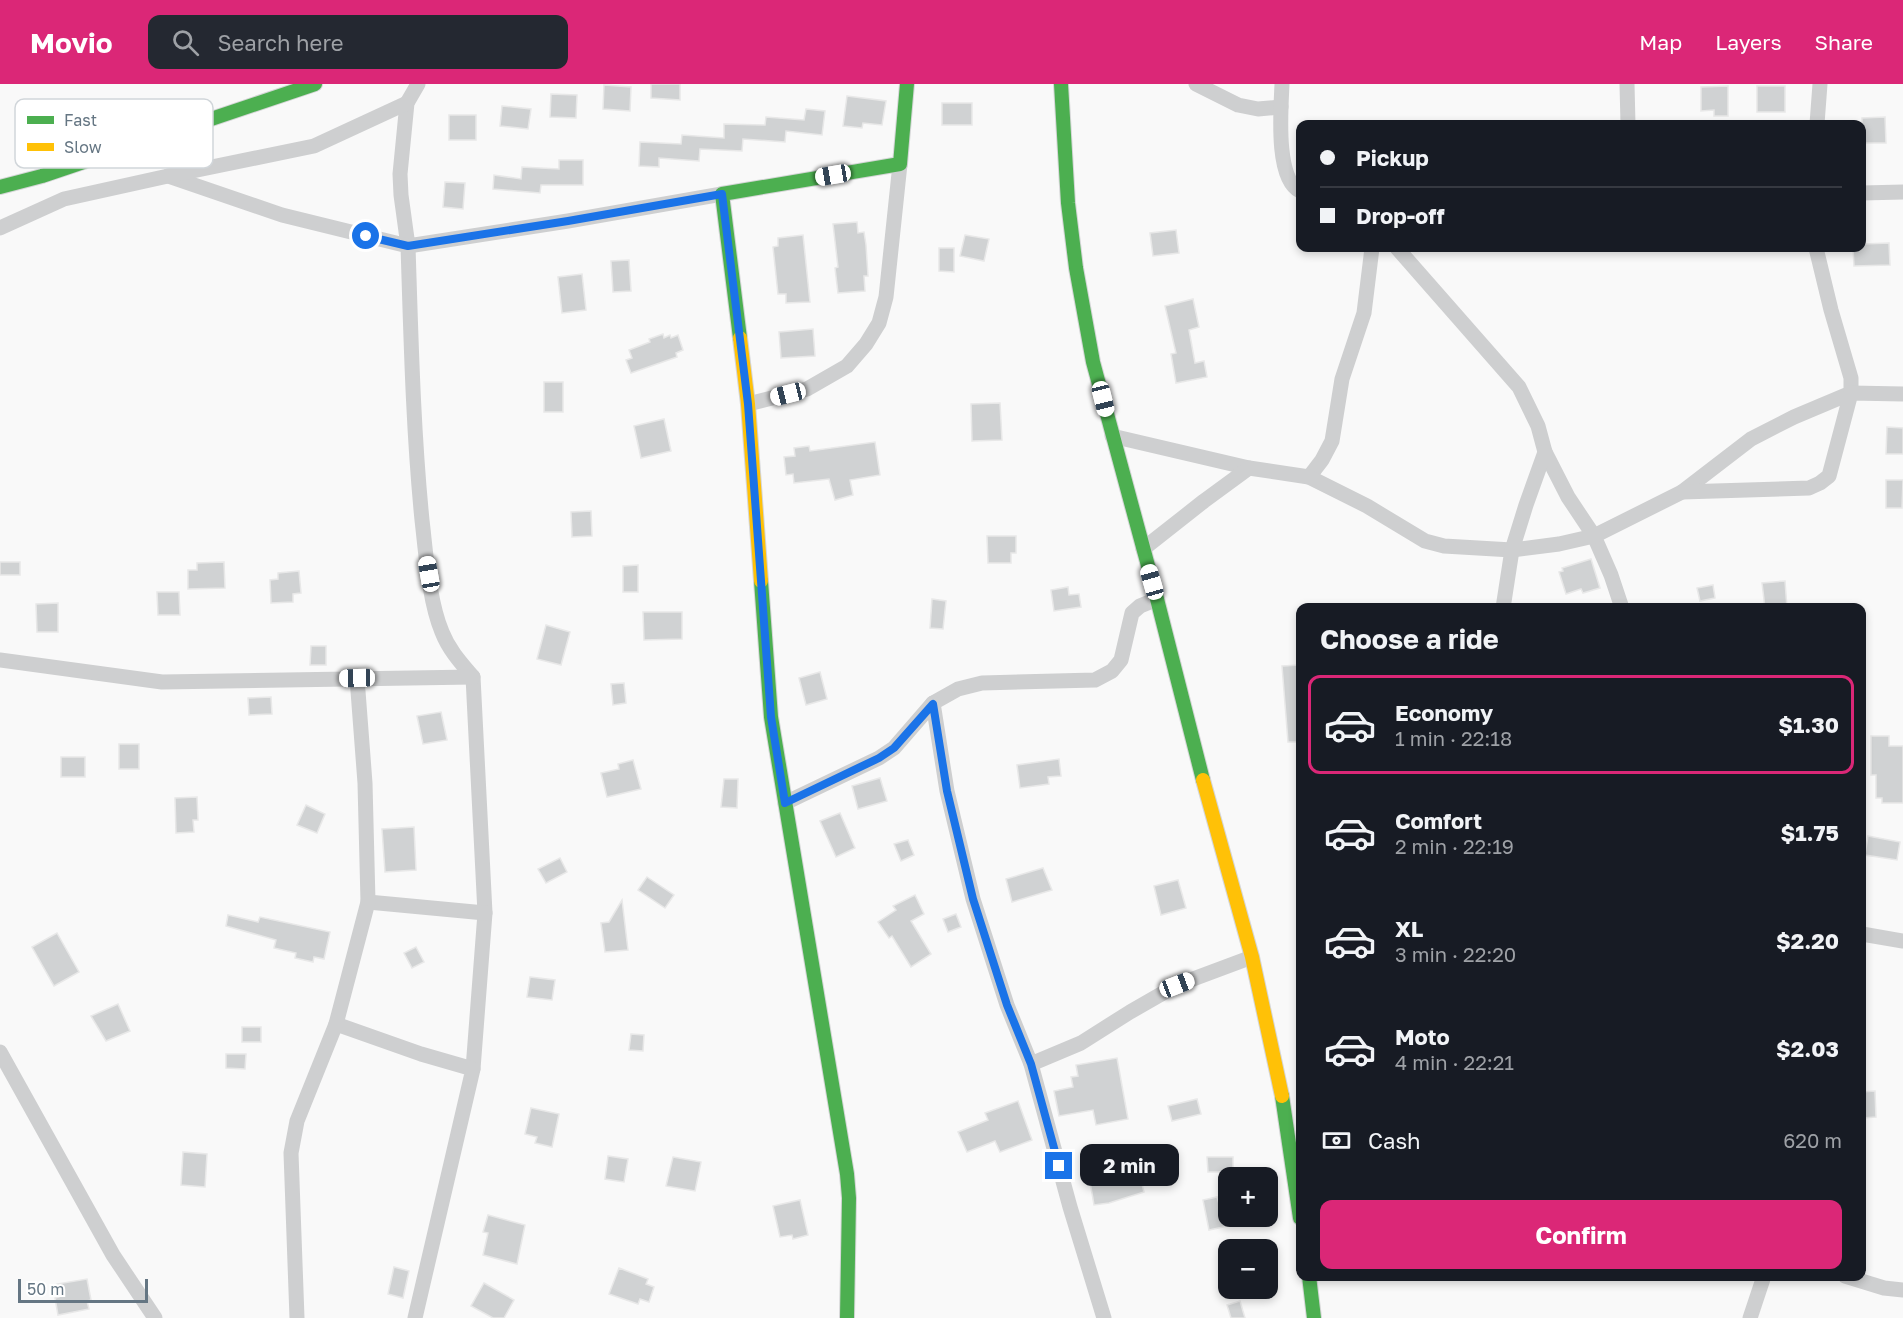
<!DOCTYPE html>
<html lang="en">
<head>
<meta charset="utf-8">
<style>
  :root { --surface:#171b24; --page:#242831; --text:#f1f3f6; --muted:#9ea1a6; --line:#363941; --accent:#db2777 }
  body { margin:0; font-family:"Golos Text",sans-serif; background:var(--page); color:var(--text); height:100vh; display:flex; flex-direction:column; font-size:22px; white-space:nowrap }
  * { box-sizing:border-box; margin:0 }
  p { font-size:20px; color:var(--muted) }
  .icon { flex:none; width:33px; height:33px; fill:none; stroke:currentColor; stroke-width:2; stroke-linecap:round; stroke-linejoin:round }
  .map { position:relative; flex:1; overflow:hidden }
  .side { position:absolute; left:1296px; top:519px; width:570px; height:678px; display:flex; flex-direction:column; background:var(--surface); border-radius:12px; box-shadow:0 3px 9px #0003 }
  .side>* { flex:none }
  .hud { position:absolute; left:1296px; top:36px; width:570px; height:132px; border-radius:12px; box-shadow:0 3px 9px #0003; display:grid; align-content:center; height:132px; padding:0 24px; background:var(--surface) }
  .buttons { position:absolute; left:1218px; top:1083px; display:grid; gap:12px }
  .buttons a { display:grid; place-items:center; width:60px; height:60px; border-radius:12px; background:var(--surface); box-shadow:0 3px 9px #0003; font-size:30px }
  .scale { position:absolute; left:18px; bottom:15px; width:130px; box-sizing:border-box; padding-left:6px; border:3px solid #657683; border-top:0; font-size:16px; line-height:21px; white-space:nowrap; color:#657683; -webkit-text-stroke:4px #fff; paint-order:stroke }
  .end { position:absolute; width:27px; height:27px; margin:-14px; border:8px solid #1a73e8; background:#fff; box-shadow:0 0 0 3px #fff }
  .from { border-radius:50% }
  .bubble { position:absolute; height:42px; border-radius:12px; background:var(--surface); box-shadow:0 3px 9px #0003; font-size:20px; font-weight:700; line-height:42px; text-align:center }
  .car { position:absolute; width:18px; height:36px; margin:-18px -9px; border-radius:8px; box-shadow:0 0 4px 2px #0007; background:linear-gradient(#fff 24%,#345 0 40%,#fff 0 76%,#345 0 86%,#fff 0) }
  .hud b { display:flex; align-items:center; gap:21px; height:57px; font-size:22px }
  .hud b+b { border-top:2px solid var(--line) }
  .hud i { width:15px; height:15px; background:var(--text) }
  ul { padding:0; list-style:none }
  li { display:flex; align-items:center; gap:18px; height:99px; margin:0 12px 9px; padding:0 12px; border:3px solid transparent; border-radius:12px }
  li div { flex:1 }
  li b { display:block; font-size:22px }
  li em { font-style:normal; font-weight:700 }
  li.active { border-color:var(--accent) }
  li>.icon { width:54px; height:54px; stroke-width:1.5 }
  h2 { padding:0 24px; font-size:27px; line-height:72px }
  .pay { display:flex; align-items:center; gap:15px; height:66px; padding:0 24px; font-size:22px }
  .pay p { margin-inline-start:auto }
  .action { display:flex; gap:12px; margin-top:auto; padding:12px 24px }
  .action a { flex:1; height:69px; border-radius:12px; background:var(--accent); color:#fff; font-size:24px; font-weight:700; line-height:69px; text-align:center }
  header { display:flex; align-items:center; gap:36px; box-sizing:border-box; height:84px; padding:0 30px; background:var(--accent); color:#fff }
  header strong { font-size:28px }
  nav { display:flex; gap:33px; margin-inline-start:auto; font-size:21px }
  .search { width:420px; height:54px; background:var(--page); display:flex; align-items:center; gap:15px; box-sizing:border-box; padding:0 21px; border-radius:12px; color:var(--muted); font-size:22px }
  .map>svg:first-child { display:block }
  .building { fill:#d0d2d3; stroke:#e8e8e8; stroke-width:1.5 }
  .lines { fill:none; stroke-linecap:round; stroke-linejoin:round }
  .fast-casing { stroke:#d5d6d7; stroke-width:16 }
  .slow-casing { stroke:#d5d6d7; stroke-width:16 }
  .street { stroke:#cecfd0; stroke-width:15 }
  .fast { stroke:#4caf50; stroke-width:14 }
  .slow { stroke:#ffc107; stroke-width:14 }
  .route { stroke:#1a73e8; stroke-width:8 }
  .key { fill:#fff; stroke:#d1d6da; stroke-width:1.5 }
  .key-label { font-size:16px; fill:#657683 }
</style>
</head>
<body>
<header>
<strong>Movio</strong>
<div class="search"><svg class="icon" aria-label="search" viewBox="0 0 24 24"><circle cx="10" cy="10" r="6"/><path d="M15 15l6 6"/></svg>Search here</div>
<nav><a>Map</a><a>Layers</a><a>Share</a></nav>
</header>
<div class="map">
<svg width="1903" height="1234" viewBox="0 0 1903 1234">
  <rect width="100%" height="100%" fill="#f9f9f9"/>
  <g class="building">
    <path d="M 651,0 L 680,0 L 680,16 L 651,14 Z"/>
    <path d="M 604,1 L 631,3 L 630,27 L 603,25 Z"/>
    <path d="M 1728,2 L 1728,32 L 1714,32 L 1714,26 L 1701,27 L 1701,3 Z"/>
    <rect x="1757" y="2" width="28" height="26"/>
    <path d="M 551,10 L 577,11 L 576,34 L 550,33 Z"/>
    <path d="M 847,12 L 886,17 L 882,41 L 863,39 L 862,44 L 843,42 Z"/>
    <rect x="942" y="19" width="30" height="22"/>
    <path d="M 502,22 L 531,25 L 528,45 L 500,42 Z"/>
    <path d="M 806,25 L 825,27 L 822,51 L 786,47 L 785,58 L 743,55 L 742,67 L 700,65 L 699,77 L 659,74 L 659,83 L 639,82 L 640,58 L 681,60 L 682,51 L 724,54 L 724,40 L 765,41 L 766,33 L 804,36 Z"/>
    <rect x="449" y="31" width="27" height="25"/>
    <path d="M 1885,33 L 1886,59 L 1862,59 L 1862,34 Z"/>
    <path d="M 559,76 L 583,76 L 583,101 L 541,101 L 540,109 L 493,105 L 494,91 L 521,95 L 522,83 L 559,85 Z"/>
    <path d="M 445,98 L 465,99 L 463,125 L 443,123 Z"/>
    <path d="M 857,138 L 858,149 L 864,148 L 866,161 L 868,192 L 864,192 L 865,207 L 838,209 L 835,184 L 838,183 L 833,140 Z"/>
    <path d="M 1176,146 L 1179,169 L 1153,172 L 1150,149 Z"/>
    <path d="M 803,151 L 810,218 L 786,219 L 786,210 L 778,210 L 773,163 L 778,162 L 778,154 Z"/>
    <path d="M 965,151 L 989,155 L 984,177 L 960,172 Z"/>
    <path d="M 1889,159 L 1890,181 L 1854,182 L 1853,164 L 1862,164 L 1862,160 Z"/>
    <path d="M 939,164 L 954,164 L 954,188 L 939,187 Z"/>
    <path d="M 629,176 L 631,207 L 613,208 L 611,177 Z"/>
    <path d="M 582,190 L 586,226 L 562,229 L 558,193 Z"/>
    <path d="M 1193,215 L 1199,243 L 1189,246 L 1195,279 L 1204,277 L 1207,293 L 1176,299 L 1171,270 L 1176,269 L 1165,222 Z"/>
    <path d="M 813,245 L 815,272 L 781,274 L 779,248 Z"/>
    <path d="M 663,250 L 664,254 L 670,251 L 671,254 L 678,251 L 683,266 L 676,269 L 677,273 L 631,289 L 626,276 L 632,274 L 629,266 L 650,258 L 649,255 Z"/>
    <rect x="544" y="298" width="19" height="30"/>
    <path d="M 1000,319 L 1002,356 L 972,357 L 971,320 Z"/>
    <path d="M 664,335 L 671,367 L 641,374 L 634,342 Z"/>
    <path d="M 1887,343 L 1903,344 L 1903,370 L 1886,370 Z"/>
    <path d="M 875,358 L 880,391 L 850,396 L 853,411 L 835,416 L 829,395 L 794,399 L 793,390 L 786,391 L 784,373 L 795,372 L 794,364 L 809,362 L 810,367 Z"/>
    <path d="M 1886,396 L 1903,396 L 1902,424 L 1886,424 Z"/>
    <path d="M 591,427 L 592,452 L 572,453 L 571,428 Z"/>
    <path d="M 987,452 L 1016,452 L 1016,469 L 1011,469 L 1011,479 L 988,479 Z"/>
    <path d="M 1591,475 L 1600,504 L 1583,509 L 1581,505 L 1566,510 L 1559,488 L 1563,487 L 1562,484 Z"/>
    <rect x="0" y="478" width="20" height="13"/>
    <path d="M 224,478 L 225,504 L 188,505 L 188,486 L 197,486 L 197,479 Z"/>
    <path d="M 638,481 L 638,508 L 623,508 L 623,482 Z"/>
    <path d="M 299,487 L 301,509 L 293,510 L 293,518 L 271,519 L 270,496 L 278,495 L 278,489 Z"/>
    <path d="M 1785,497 L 1787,524 L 1765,524 L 1762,499 Z"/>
    <path d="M 1713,501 L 1715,514 L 1700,517 L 1697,504 Z"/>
    <path d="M 1068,503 L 1069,511 L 1079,510 L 1081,523 L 1054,527 L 1051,506 Z"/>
    <path d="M 157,508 L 179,508 L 180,531 L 158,531 Z"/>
    <path d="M 932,515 L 946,517 L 943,545 L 930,544 Z"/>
    <path d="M 58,519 L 58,548 L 37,548 L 36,520 Z"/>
    <path d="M 643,528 L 682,528 L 682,555 L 644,556 Z"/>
    <path d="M 546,541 L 570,548 L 561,581 L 537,575 Z"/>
    <path d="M 311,562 L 326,562 L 326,581 L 310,581 Z"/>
    <path d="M 1300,581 L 1300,658 L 1288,658 L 1282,582 Z"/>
    <path d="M 820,588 L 827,615 L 806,621 L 799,594 Z"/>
    <path d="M 624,599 L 626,619 L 613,621 L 611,600 Z"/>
    <path d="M 271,613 L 272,630 L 249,631 L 248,614 Z"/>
    <path d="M 441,628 L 447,656 L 423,660 L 417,632 Z"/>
    <path d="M 1871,652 L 1889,652 L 1889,662 L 1903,662 L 1903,719 L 1882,719 L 1882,714 L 1876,714 L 1876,691 L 1871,691 Z"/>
    <rect x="119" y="660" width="20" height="25"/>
    <rect x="61" y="673" width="24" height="20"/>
    <path d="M 1059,675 L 1061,692 L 1048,693 L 1049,700 L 1020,704 L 1017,681 Z"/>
    <path d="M 633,676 L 641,705 L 607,713 L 601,689 L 619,685 L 618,680 Z"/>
    <path d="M 880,694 L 887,717 L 858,725 L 852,702 Z"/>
    <path d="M 724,695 L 738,695 L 737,724 L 721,723 Z"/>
    <path d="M 197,713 L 198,736 L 193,736 L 194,748 L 176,749 L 175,714 Z"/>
    <path d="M 306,721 L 325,730 L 317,749 L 297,741 Z"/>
    <path d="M 840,729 L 855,764 L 836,773 L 820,737 Z"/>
    <path d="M 414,743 L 416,786 L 385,788 L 382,745 Z"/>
    <path d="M 1868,752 L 1900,758 L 1897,776 L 1865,771 Z"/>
    <path d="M 908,756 L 914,771 L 901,777 L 894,760 Z"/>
    <path d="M 560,774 L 567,788 L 546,799 L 538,785 Z"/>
    <path d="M 1043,784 L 1052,806 L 1012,818 L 1006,795 Z"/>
    <path d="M 647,793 L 674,811 L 665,824 L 638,806 Z"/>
    <path d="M 1178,796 L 1186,824 L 1161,831 L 1154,802 Z"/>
    <path d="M 915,811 L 924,830 L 911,837 L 931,870 L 911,883 L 892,852 L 889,854 L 878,838 L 896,826 L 893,822 Z"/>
    <path d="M 622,816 L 628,866 L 605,868 L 601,839 L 609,838 Z"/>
    <path d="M 956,830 L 961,843 L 948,848 L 943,835 Z"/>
    <path d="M 228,831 L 258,838 L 260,833 L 330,848 L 324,875 L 314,873 L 313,878 L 295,874 L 296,869 L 274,864 L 276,856 L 226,842 Z"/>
    <path d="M 57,849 L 79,888 L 54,902 L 32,863 Z"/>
    <path d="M 416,863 L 424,878 L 412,884 L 404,869 Z"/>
    <path d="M 530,893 L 555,896 L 552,916 L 527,913 Z"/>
    <path d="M 118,920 L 130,947 L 106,957 L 91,932 Z"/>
    <rect x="242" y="943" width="19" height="15"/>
    <path d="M 631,950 L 644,951 L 643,967 L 629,966 Z"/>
    <path d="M 226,970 L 246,970 L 245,985 L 226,984 Z"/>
    <path d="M 1117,974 L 1128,1035 L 1096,1041 L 1093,1026 L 1059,1032 L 1054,1007 L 1073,1003 L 1071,993 L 1078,992 L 1076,981 Z"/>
    <path d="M 1875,1007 L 1876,1033 L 1862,1034 L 1862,1008 Z"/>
    <path d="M 1197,1015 L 1201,1030 L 1172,1037 L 1168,1022 Z"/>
    <path d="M 1018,1017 L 1032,1056 L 1000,1068 L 995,1057 L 967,1068 L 958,1048 L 988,1036 L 985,1029 Z"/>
    <path d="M 531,1024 L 559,1030 L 552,1063 L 535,1059 L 537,1053 L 525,1050 Z"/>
    <path d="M 183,1068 L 207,1070 L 205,1103 L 181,1101 Z"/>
    <path d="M 608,1072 L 628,1075 L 624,1098 L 605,1095 Z"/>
    <path d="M 673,1073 L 701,1078 L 695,1107 L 666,1102 Z"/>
    <path d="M 1207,1073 L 1233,1073 L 1233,1088 L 1208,1088 Z"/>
    <path d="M 1137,1081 L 1144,1108 L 1109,1119 L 1094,1121 L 1089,1092 Z"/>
    <path d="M 1217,1113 L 1219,1120 L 1228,1119 L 1228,1142 L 1209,1146 L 1203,1116 Z"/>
    <path d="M 800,1116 L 808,1151 L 793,1155 L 792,1151 L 780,1153 L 773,1122 Z"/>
    <path d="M 488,1131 L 525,1141 L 517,1180 L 483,1171 L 488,1149 L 483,1148 Z"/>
    <path d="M 394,1183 L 409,1187 L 403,1214 L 388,1210 Z"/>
    <path d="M 619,1184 L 648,1195 L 646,1200 L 654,1203 L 649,1218 L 640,1215 L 638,1220 L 609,1210 Z"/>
    <path d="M 87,1195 L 91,1216 L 87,1217 L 89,1225 L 58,1231 L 55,1214 L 59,1213 L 57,1200 Z"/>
    <path d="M 484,1199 L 514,1216 L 504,1234 L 493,1234 L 471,1222 Z"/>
    <path d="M 1240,1217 L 1245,1234 L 1231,1234 L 1227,1221 Z"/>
  </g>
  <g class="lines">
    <defs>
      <g id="fast">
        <path d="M 1061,0 L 1068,119 L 1076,184 L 1093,278 L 1157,515 L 1203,696"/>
        <path d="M 0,103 L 42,92 L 315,0"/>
        <path d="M 740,254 L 722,110 L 900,80 L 907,0"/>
        <path d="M 761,497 L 771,633 L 847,1090 L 849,1114 L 847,1234"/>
        <path d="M 1282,1012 L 1300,1134"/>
        <path d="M 1309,1192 L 1314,1234"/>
      </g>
      <g id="slow">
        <path d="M 740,254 L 748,320 L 761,497"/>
        <path d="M 1203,696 L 1252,873 L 1282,1012"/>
      </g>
    </defs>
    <use href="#fast" class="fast-casing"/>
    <use href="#slow" class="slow-casing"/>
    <g class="street">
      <path d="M 418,0 L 407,19 L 400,90 L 401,111 L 408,162 L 568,137 L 722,110"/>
      <path d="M 1196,0 L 1238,21 L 1258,25 L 1281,23"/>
      <path d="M 1282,0 C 1281,25 1275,95 1300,107"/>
      <path d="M 1627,0 L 1628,40"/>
      <path d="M 1817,40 L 1820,0"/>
      <path d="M 168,92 L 282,131 L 408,162 C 411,254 413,345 422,436 C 426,470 429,517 442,548 C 449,566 461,579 473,593 L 485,829 L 473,985"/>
      <path d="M 1862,109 L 1903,108"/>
      <path d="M 0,144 L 64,115 L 168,92 L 314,62 L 407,19"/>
      <path d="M 1397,164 L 1519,303 L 1538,342 L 1545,368 L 1568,413 L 1594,452 L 1611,491 L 1622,524"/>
      <path d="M 748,320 L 807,305 L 847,282 L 866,260 L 879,239 L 886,213 L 900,80"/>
      <path d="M 1112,352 L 1249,384"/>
      <path d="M 1309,393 L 1322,376 L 1332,357 L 1342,295 L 1364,229 L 1372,164"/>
      <path d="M 1682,408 L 1751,355 L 1794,333 L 1851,309 L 1851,294 L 1831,226 L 1816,164"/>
      <path d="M 1143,465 L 1204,417 L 1249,384 L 1309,393 L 1367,422 L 1425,457 L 1444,462 L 1512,466 L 1559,460 L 1594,452 L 1682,408 L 1809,404 L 1820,399 L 1829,392 L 1851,309 L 1903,310"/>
      <path d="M 1157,515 L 1140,522 L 1132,529 L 1121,576 L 1112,587 L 1095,596 L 982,599 L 958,605 L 933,619 L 947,707 L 973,815 L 1007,921 L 1031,980 L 1081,959 L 1130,928 L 1177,901 L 1252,873"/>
      <path d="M 1503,524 L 1512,466 L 1526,421 L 1545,368"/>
      <path d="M 0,576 L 162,598 L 473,593"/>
      <path d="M 785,719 L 879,674 L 894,664 L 933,619"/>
      <path d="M 368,818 L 485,829"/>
      <path d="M 1862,850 L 1903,857"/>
      <path d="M 336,940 L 421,970 L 473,985 L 415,1234"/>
      <path d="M 0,968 L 113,1171 L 155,1234"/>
      <path d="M 1031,980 L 1070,1123 L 1104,1234"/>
      <path d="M 1845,1192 L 1884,1204 L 1903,1206"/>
      <path d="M 297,1234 L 291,1069 L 297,1037 L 336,940 L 368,818 L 365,699 L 357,594"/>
      <path d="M 1750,1234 L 1764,1192"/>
    </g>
    <use href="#fast" class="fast"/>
    <use href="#slow" class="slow"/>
  </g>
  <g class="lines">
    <path class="route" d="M 366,152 L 408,162 L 568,137 L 722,110 L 748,320 L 771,633 L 785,719 L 879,674 L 894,664 L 933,620 L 947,707 L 973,815 L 1007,921 L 1031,980 L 1059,1082"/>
  </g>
  <rect x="15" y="15" width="198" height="69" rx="9" class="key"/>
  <rect x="27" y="32" width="27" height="8" fill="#4caf50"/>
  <rect x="27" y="59" width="27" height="8" fill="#ffc107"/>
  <g class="key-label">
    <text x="64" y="42">Fast</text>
    <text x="64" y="69">Slow</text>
  </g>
</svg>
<div class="buttons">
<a>+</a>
<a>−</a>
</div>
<div class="scale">50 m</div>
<i class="end from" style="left:366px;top:152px"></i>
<i class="end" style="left:1059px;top:1082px"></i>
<div class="bubble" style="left:1080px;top:1060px;width:99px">2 min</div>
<i class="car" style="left:833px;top:91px;rotate:260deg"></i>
<i class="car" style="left:788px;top:310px;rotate:256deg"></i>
<i class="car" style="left:1103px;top:315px;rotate:166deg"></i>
<i class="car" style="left:429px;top:490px;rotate:350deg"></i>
<i class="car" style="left:1152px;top:498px;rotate:344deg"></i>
<i class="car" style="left:357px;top:594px;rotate:269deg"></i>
<i class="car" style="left:1177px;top:901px;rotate:69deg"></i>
<div class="hud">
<b><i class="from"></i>Pickup</b>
<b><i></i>Drop-off</b>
</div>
<section class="side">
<h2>Choose a ride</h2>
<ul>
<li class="active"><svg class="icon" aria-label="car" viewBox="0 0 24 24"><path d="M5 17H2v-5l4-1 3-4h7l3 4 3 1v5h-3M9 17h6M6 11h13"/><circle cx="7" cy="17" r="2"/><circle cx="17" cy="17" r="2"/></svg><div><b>Economy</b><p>1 min · 22:18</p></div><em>$1.30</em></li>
<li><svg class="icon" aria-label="car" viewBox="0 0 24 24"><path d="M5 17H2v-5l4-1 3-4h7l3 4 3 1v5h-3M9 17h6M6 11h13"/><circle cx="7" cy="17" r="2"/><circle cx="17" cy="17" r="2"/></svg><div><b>Comfort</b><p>2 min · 22:19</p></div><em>$1.75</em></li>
<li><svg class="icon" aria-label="car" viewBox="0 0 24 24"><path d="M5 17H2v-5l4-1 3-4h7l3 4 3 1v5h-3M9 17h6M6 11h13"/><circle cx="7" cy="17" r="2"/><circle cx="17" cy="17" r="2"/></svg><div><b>XL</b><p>3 min · 22:20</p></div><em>$2.20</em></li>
<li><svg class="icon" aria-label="car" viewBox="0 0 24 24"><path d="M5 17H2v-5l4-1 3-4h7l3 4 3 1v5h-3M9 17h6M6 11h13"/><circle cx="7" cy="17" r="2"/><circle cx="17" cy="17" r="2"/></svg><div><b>Moto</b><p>4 min · 22:21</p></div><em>$2.03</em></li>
</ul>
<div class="pay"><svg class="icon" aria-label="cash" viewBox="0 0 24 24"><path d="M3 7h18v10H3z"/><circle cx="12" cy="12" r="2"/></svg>Cash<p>620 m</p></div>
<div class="action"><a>Confirm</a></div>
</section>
</div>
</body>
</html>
